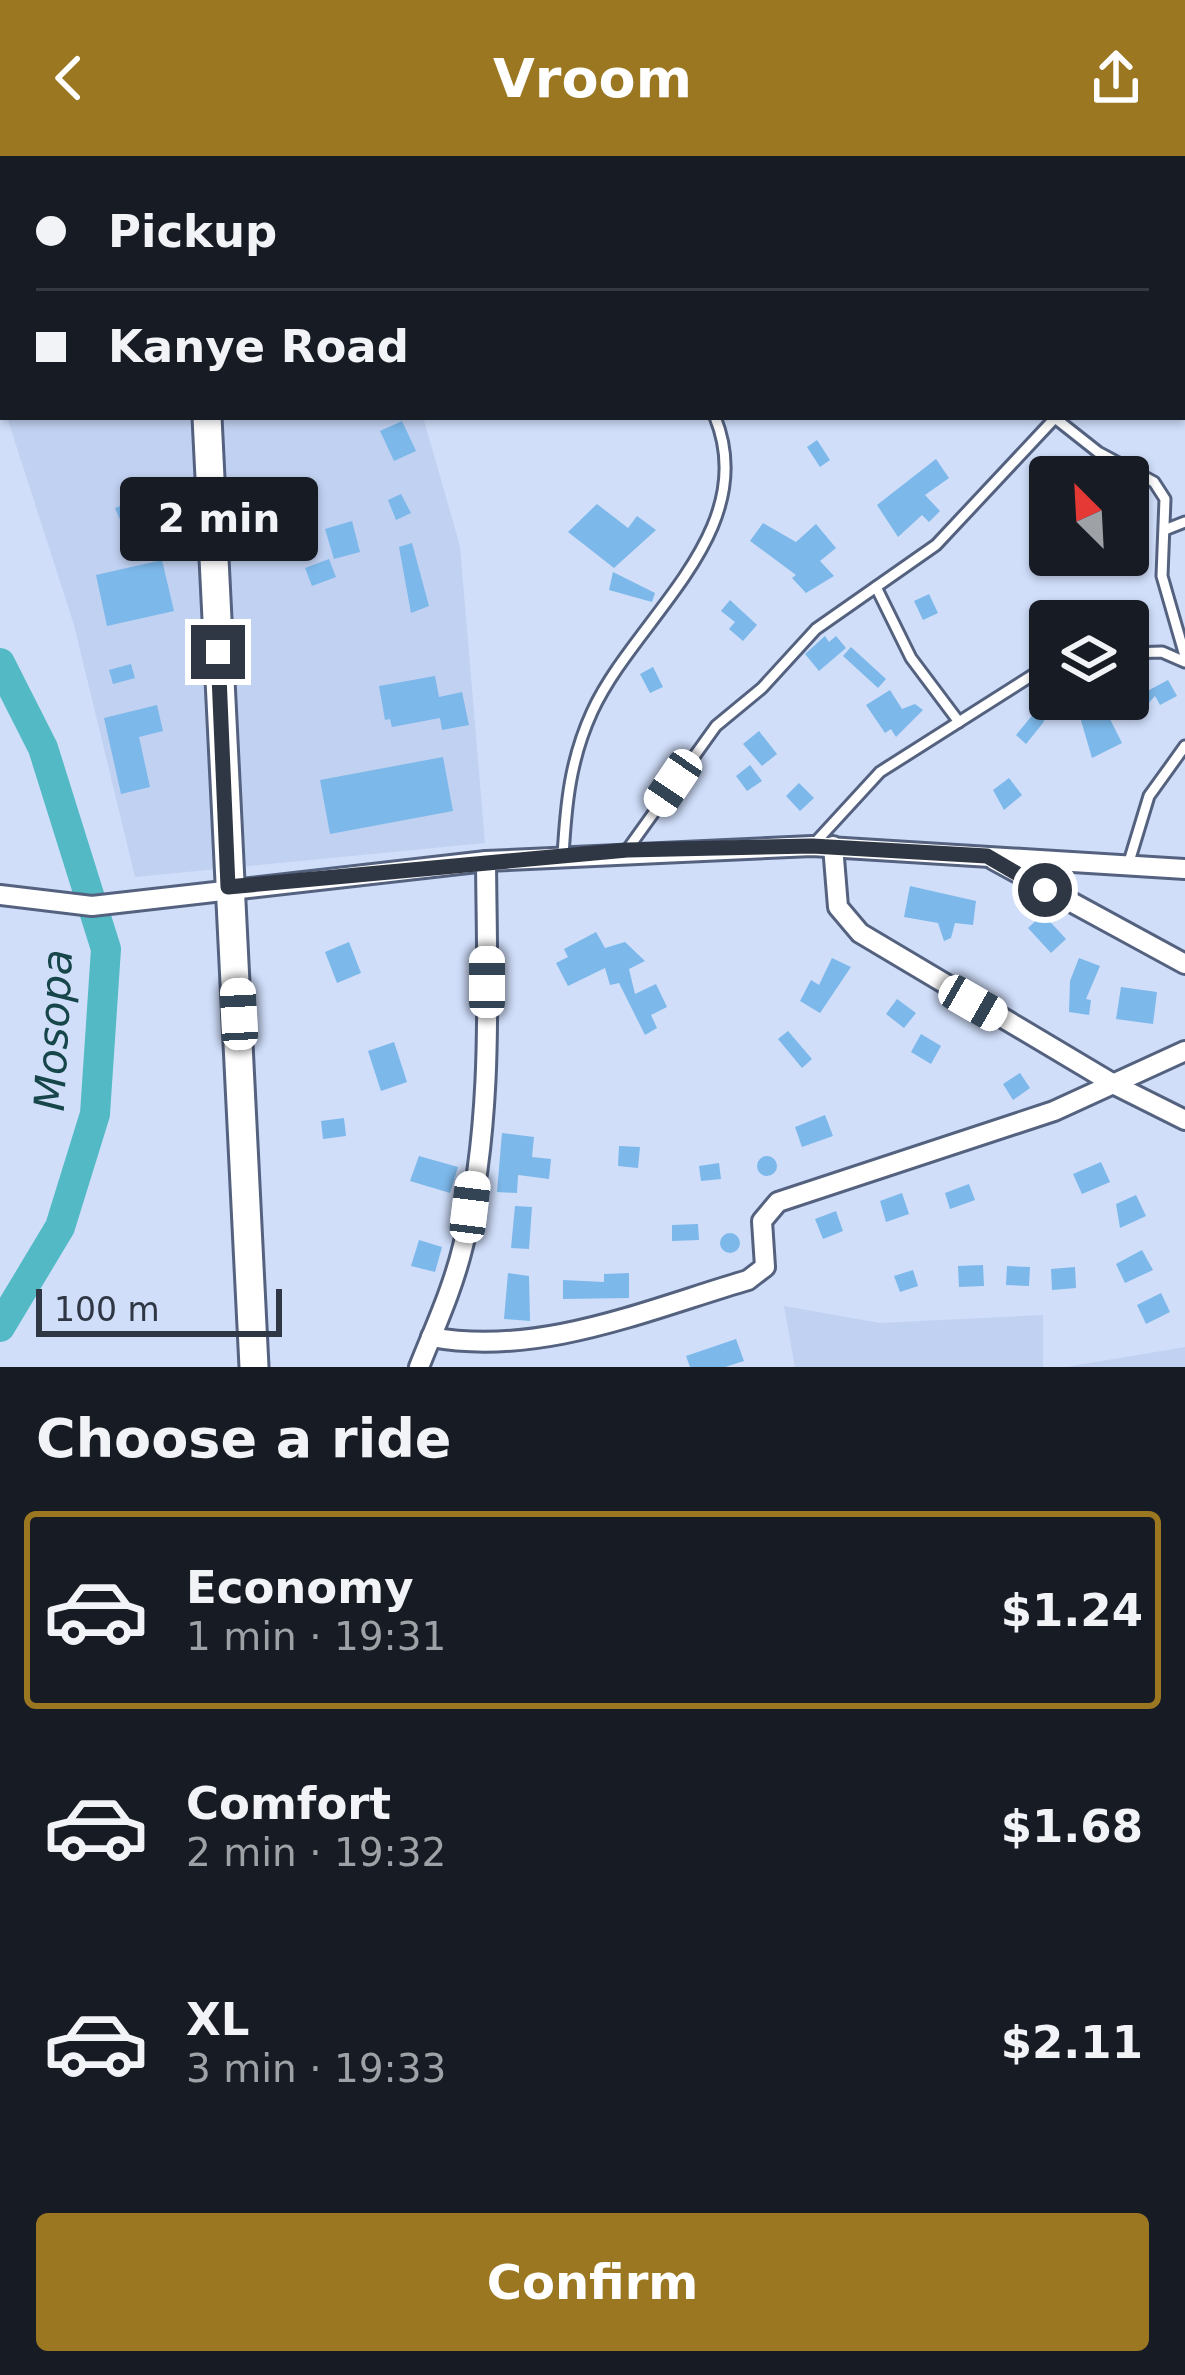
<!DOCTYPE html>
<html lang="en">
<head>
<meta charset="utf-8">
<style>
  :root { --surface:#171b24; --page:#20242c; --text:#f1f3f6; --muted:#9ea1a6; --line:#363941; --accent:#9b7722 }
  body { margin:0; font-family:"DejaVu Sans",sans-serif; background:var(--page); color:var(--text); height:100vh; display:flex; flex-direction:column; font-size:45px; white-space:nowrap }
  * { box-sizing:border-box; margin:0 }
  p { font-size:39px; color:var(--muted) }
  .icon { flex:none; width:66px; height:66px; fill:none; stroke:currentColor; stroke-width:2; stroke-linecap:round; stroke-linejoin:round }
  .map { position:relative; height:1211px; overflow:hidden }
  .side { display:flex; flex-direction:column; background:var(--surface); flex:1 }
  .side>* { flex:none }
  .banner { position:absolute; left:0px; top:0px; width:1185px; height:264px; box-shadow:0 3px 9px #0004; display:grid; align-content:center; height:264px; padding:0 36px; background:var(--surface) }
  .needle { width:78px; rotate:336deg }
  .controls { position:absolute; left:1029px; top:300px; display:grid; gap:24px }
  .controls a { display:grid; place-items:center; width:120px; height:120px; border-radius:12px; background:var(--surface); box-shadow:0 3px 9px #0004; font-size:60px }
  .scale { position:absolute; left:36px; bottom:30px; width:246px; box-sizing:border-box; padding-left:12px; border:6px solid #303744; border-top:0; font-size:33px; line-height:42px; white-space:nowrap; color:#303744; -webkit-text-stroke:9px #d0defa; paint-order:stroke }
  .end { position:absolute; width:54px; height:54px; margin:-27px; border:15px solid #303744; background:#fff; box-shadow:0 0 0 6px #fff }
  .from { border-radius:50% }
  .bubble { position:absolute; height:84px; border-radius:12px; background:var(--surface); box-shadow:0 3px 9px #0004; font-size:39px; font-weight:800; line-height:84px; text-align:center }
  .car { position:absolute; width:36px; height:72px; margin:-36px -18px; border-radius:15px; box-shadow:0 0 9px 3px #0007; background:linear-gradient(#fff 24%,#345 0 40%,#fff 0 76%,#345 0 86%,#fff 0) }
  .banner b { display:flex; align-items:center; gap:42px; height:114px; font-size:45px }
  .banner b+b { border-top:3px solid var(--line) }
  .banner i { width:30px; height:30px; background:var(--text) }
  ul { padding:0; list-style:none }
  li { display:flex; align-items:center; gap:36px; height:198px; margin:0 24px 18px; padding:0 12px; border:6px solid transparent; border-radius:12px }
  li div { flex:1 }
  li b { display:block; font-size:45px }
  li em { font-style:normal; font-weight:800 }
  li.on { border-color:var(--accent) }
  li>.icon { width:108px; height:108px; stroke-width:1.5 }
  h2 { padding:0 36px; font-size:54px; line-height:144px }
  .cta { display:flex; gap:24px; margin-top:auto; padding:24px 36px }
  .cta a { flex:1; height:138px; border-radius:12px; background:var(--accent); color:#fff; font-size:48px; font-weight:800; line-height:138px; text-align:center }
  header { display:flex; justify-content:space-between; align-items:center; height:156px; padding:0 36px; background:var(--accent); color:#fff; font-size:54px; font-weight:800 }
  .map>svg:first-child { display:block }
  .built { fill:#c1d1f1 }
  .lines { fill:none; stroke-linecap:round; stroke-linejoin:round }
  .river { stroke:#53bac5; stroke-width:30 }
  .building { fill:#7cb8ea }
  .service-casing { stroke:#546280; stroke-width:15 }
  .minor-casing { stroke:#546280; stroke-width:24 }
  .secondary-casing { stroke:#546280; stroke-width:33 }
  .service { stroke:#fff; stroke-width:9 }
  .minor { stroke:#fff; stroke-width:18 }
  .secondary { stroke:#fff; stroke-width:27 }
  .route { stroke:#303744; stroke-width:15 }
  .labels { text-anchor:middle; stroke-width:12; stroke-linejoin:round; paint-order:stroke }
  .water-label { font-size:42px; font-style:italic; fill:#17464a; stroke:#d0defa }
</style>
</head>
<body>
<header><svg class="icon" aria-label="back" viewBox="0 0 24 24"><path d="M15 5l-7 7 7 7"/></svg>Vroom<svg class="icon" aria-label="share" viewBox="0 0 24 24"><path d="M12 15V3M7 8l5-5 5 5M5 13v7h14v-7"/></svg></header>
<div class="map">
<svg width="1185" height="1211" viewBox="0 0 1185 1211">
  <rect width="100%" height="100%" fill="#d0defa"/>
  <g class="built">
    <path d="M 7,261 L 423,261 L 460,390 L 485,687 L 135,721 L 74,469 Z"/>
    <path d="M 784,1150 L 880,1167 L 1043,1159 L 1043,1211 L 795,1211 Z"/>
    <path d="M 1185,1191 L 1185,1211 L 1066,1211 Z"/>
  </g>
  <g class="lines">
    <g class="river">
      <path d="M 409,0 L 409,3"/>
      <path d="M 0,28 L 3,27"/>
      <path d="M 0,507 L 43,592 L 106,793 L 95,958 L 60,1071 L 0,1171"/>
    </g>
  </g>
  <g class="building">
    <path d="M 402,265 L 416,295 L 394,305 L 380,275 Z"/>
    <path d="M 817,284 L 830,304 L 820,311 L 807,291 Z"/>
    <path d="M 936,303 L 949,322 L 925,339 L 940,355 L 929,366 L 922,359 L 898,381 L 877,349 Z"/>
    <path d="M 401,338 L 411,357 L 396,364 L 388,344 Z"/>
    <path d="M 144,341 L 149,355 L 121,366 L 115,352 Z"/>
    <path d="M 597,348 L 628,372 L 637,360 L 656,374 L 614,412 L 568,376 Z"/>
    <path d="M 352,365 L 360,396 L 334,403 L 325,373 Z"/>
    <path d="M 763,367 L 796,386 L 816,368 L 836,392 L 820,405 L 834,420 L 806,437 L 792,422 L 796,419 L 750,385 Z"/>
    <path d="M 412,387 L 429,450 L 411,457 L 399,391 Z"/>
    <path d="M 329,403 L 336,421 L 312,430 L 305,412 Z"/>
    <path d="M 162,404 L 174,455 L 107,470 L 96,419 Z"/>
    <path d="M 613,416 L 655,437 L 652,446 L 609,434 Z"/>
    <path d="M 929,438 L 938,457 L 923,464 L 914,445 Z"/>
    <path d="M 730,444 L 757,469 L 743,485 L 729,473 L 735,466 L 721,455 Z"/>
    <path d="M 825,480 L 829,486 L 836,480 L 846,492 L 819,515 L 805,498 Z"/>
    <path d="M 851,491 L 886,523 L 878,532 L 843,500 Z"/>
    <path d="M 131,508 L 135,522 L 113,528 L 109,514 Z"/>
    <path d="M 653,511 L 663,531 L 650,537 L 640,518 Z"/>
    <path d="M 435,520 L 439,541 L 462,536 L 469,569 L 442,574 L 440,562 L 392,571 L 390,563 L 385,564 L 379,530 Z"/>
    <path d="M 1168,524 L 1177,540 L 1160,549 L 1155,540 L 1133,564 L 1111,543 L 1128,543 L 1128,534 L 1136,541 Z"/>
    <path d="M 890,534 L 902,553 L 915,548 L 923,554 L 896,581 L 891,573 L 885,577 L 866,549 Z"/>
    <path d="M 1050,538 L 1054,543 L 1043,567 L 1026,588 L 1016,579 Z"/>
    <path d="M 157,549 L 163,575 L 139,581 L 150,631 L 121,638 L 104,562 Z"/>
    <path d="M 1096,555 L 1099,562 L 1106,555 L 1122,587 L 1092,602 L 1080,561 Z"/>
    <path d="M 759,575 L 777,598 L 762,610 L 743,588 Z"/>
    <path d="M 443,601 L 453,655 L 330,678 L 320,624 Z"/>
    <path d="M 750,609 L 762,625 L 747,635 L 736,620 Z"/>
    <path d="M 1009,622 L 1022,639 L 1004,654 L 993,634 Z"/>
    <path d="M 799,627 L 814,642 L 800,655 L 786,640 Z"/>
    <path d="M 910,730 L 976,745 L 973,769 L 955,767 L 951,782 L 944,785 L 938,767 L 904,761 Z"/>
    <path d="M 1043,758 L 1066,783 L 1051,797 L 1028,772 Z"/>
    <path d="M 596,776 L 605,792 L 625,786 L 645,805 L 629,813 L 635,838 L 656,828 L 667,851 L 651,859 L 657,872 L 645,879 L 619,827 L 610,829 L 605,812 L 568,830 L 556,807 L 568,801 L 564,793 Z"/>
    <path d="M 349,786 L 361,817 L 337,827 L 325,796 Z"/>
    <path d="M 832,802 L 851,811 L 820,857 L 800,845 L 811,824 L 819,829 Z"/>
    <path d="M 1079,802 L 1100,810 L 1086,843 L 1091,844 L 1089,859 L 1069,856 L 1070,825 Z"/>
    <path d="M 1121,831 L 1157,836 L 1153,868 L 1116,863 Z"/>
    <path d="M 897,843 L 916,857 L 904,872 L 886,858 Z"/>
    <path d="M 788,875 L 812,903 L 802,912 L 778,883 Z"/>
    <path d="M 921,878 L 941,890 L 931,908 L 911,896 Z"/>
    <path d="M 394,886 L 407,926 L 381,935 L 368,895 Z"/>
    <path d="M 1020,917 L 1030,932 L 1013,944 L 1003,928 Z"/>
    <path d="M 825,959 L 833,980 L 802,991 L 795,971 Z"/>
    <path d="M 344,962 L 346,980 L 323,983 L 321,965 Z"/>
    <path d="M 502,977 L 534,981 L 532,1001 L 551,1003 L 549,1023 L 518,1019 L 517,1037 L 497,1036 Z"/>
    <path d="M 619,990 L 640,991 L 638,1012 L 618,1010 Z"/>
    <path d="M 419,1000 L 458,1011 L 450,1037 L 410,1025 Z"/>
    <circle cx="767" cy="1010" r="10"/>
    <path d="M 1101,1006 L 1110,1026 L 1082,1038 L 1073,1018 Z"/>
    <path d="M 719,1007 L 721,1023 L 701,1025 L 699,1010 Z"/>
    <path d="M 969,1028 L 975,1044 L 950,1053 L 945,1037 Z"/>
    <path d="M 902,1037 L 909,1058 L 886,1066 L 880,1045 Z"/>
    <path d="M 1136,1039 L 1146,1060 L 1120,1072 L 1116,1048 Z"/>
    <path d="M 515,1050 L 532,1051 L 529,1093 L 511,1092 Z"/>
    <path d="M 836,1055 L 843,1075 L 823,1083 L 815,1063 Z"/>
    <path d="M 698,1068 L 699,1084 L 672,1085 L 672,1069 Z"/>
    <circle cx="730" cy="1087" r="10"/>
    <path d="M 419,1084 L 442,1091 L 435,1116 L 411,1110 Z"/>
    <path d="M 1142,1094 L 1153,1114 L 1125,1127 L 1116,1108 Z"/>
    <path d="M 983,1109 L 984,1130 L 959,1131 L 958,1110 Z"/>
    <path d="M 1007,1110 L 1030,1111 L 1029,1130 L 1006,1129 Z"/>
    <path d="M 1075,1111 L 1076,1132 L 1052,1134 L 1051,1113 Z"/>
    <path d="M 913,1114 L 918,1130 L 900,1136 L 894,1120 Z"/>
    <path d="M 508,1117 L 529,1120 L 530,1165 L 504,1163 Z"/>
    <path d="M 629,1117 L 629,1142 L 563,1143 L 563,1124 L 604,1126 L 604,1118 Z"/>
    <path d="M 1161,1137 L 1170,1156 L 1146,1168 L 1137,1149 Z"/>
    <path d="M 736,1183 L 744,1205 L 725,1211 L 690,1211 L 686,1200 Z"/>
  </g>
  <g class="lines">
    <defs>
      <g id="service">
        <path d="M 1009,3 L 1020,0"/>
        <path d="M 1182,168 L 1185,166"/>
        <path d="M 1055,262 L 1098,296 L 1154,326 L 1165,343 L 1162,420 L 1185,500"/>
        <path d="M 1167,373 L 1185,366"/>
        <path d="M 876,431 L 911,502 L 959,566"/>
        <path d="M 1128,497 L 1162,496 L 1185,506"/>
        <path d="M 812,690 L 880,616 L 1050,508"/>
        <path d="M 627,694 L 716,570 L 762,532 L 816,473 L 936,389 L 1055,262"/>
        <path d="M 563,700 C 566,648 570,604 592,556 C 635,462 762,376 715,261"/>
        <path d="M 1128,709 L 1149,640 L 1185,590"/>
      </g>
      <g id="minor">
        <path d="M 833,690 L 838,751 L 860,777 L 1117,930 L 1185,964"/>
        <path d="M 994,704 L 1185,808"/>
        <path d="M 0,739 L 92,750 L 486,705 L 812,690 L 1185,713"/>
        <path d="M 431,1181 C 539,1201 646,1154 748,1124 L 765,1111 L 762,1065 L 778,1046 L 1054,955 L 1185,895"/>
        <path d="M 419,1211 C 435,1171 453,1132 463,1090 C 494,967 487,831 486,705"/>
      </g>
      <g id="secondary">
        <path d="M 196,0 L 196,3"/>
        <path d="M 207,261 L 254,1211"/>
      </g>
    </defs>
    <use href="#service" class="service-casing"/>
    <use href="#minor" class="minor-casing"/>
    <use href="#secondary" class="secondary-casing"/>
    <use href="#service" class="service"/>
    <use href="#minor" class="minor"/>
    <use href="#secondary" class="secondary"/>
  </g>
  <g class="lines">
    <path class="route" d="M 218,496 L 228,731 L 627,694 L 812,690 L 987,700 L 1045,734"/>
  </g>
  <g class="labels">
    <g class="water-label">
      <text transform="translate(53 874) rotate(-87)" y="15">Mosopa</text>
    </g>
  </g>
</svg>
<div class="controls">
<a><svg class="needle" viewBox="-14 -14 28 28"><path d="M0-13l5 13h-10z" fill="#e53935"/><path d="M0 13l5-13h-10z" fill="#9ea1a6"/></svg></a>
<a><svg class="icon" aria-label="layers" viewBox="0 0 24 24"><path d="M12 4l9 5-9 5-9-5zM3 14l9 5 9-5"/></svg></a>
</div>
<div class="scale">100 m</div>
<i class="end from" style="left:1045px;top:734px"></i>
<i class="end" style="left:218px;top:496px"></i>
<div class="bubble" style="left:120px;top:321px;width:198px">2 min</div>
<i class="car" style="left:673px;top:627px;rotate:214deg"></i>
<i class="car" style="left:487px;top:826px;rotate:0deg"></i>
<i class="car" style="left:973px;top:847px;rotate:120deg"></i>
<i class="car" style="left:239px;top:858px;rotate:357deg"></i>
<i class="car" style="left:470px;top:1051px;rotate:7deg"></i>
<div class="banner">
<b><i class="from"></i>Pickup</b>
<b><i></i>Kanye Road</b>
</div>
</div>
<section class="side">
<h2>Choose a ride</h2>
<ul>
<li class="on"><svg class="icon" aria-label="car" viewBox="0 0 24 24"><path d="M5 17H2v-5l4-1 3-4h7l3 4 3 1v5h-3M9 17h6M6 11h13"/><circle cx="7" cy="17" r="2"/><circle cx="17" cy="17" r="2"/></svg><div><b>Economy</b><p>1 min · 19:31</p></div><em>$1.24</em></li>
<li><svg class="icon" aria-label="car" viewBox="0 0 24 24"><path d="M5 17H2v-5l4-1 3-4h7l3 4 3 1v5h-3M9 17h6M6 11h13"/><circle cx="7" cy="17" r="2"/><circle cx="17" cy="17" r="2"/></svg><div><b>Comfort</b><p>2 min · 19:32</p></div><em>$1.68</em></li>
<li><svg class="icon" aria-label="car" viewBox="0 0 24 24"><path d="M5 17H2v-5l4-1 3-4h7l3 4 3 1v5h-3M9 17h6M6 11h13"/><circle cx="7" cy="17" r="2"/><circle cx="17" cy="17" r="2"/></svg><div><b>XL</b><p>3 min · 19:33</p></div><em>$2.11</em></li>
</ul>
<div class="cta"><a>Confirm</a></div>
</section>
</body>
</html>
